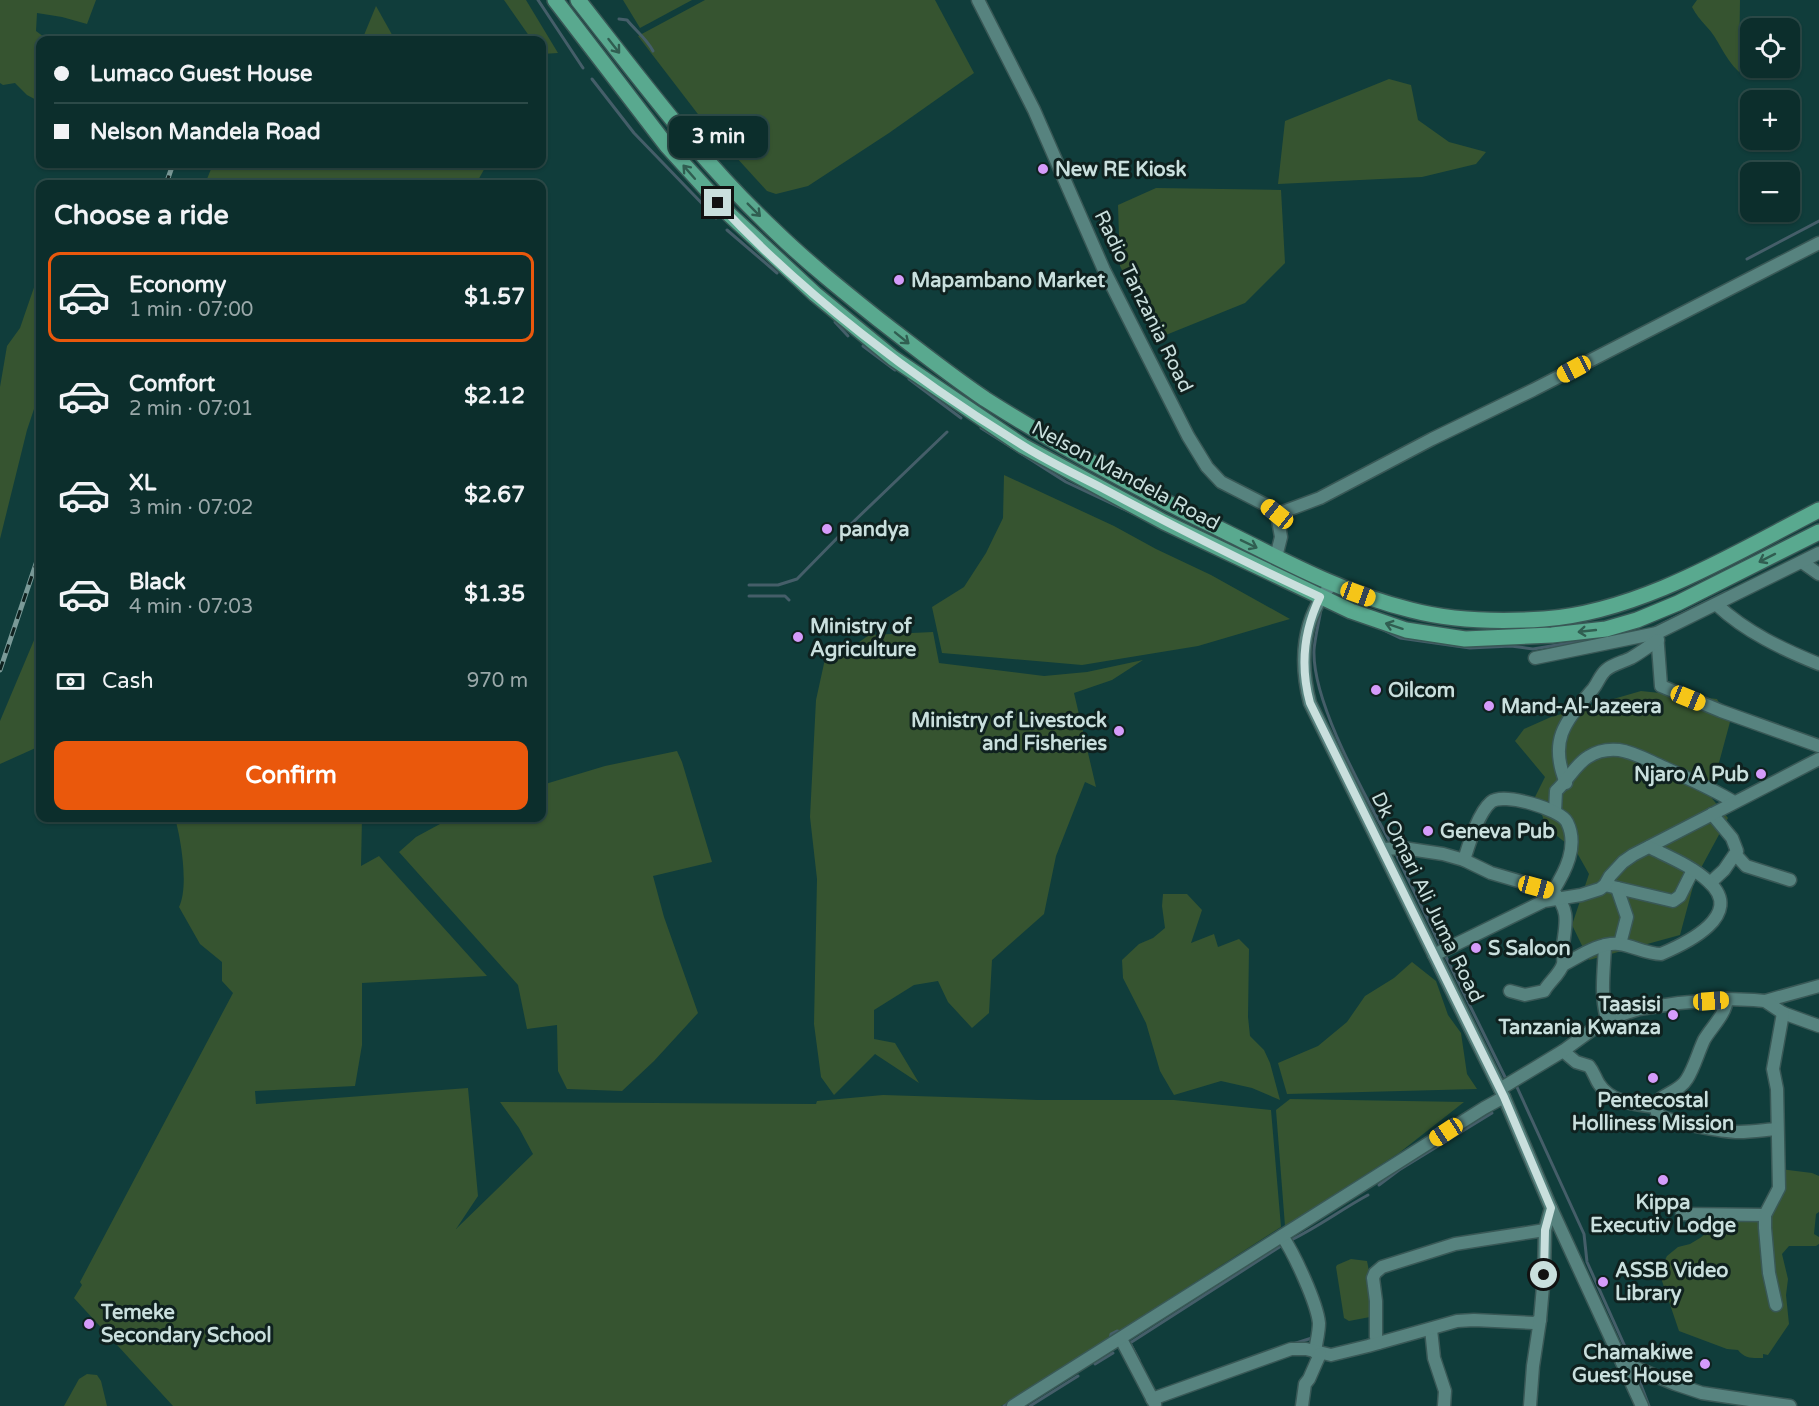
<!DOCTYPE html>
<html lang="en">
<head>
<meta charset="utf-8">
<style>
  :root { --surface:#0c2e2c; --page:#1a3a38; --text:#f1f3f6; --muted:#9aa8a9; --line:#2c4a48; --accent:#ea580c }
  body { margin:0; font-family:"Varela Round",sans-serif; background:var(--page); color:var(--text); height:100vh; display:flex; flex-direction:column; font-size:22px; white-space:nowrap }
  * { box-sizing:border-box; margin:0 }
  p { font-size:20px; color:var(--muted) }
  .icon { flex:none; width:33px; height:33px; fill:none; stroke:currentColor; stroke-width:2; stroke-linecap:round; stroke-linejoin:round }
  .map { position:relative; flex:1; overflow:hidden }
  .drawer { position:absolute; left:36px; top:180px; width:510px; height:642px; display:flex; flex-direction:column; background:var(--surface); border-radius:12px; box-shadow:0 2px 4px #0004,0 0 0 2px var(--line) }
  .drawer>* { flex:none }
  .banner { position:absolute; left:36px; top:36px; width:510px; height:132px; border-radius:12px; box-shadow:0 2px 4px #0004,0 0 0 2px var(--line); display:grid; align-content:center; height:132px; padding:0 18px; background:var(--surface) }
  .buttons { position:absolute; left:1740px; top:18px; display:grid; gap:12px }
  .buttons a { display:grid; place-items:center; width:60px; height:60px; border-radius:12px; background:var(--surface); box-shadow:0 2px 4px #0004,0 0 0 2px var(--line); font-size:30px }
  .end { position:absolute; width:27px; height:27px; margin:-14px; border:8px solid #c9dfdd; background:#111; box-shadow:0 0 0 3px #111 }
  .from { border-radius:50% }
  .bubble { position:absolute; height:42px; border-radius:12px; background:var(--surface); box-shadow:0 2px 4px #0004,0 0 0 2px var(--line); font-size:20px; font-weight:800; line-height:42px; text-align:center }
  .car { position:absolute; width:18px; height:36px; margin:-18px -9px; border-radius:8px; box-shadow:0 0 4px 2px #0007; background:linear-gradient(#f5c518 24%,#345 0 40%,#f5c518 0 76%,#345 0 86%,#f5c518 0) }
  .banner b { display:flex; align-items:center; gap:21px; height:57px; font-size:22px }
  .banner b+b { border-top:2px solid var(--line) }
  .banner i { width:15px; height:15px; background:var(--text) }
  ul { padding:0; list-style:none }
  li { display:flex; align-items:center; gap:18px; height:90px; margin:0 12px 9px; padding:0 6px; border:3px solid transparent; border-radius:12px }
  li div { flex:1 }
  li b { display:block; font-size:22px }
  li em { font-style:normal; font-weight:800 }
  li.selected { border-color:var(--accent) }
  li>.icon { width:54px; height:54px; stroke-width:1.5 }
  h2 { padding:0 18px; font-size:27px; line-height:72px }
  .pay { display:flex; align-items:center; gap:15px; height:66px; padding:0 18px; font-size:22px }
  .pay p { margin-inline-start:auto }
  .action { display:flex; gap:12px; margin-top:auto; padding:12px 18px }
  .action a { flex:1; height:69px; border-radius:12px; background:var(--accent); color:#fff; font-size:24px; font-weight:800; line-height:69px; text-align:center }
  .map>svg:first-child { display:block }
  .green { fill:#365430 }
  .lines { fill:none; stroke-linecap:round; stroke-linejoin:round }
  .stream { stroke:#455e69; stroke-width:3 }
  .minor-casing { stroke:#395856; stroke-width:15 }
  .tertiary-casing { stroke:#395856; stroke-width:15 }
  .primary-casing { stroke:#395856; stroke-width:18 }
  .minor { stroke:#57837f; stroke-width:12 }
  .tertiary { stroke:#57837f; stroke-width:12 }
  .primary { stroke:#59a98f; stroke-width:15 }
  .rail-casing { stroke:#7a9a98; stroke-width:5 }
  .rail { stroke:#0f211f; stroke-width:3; stroke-dasharray:9; stroke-linecap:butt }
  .oneway { stroke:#305e51 }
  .route { stroke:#c9dfdd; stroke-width:8 }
  .poi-dot { fill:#d59bfa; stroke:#0f211f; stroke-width:2 }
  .labels { text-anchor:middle; stroke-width:6; stroke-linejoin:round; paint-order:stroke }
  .poi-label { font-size:20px; font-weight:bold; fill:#c9dfdd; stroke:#0f211f; text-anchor:start }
  .street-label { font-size:20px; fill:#c9dfdd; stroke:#0f211f }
</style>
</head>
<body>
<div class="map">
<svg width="1819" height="1406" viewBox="0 0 1819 1406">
  <rect width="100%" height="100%" fill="#103d3b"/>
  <g class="green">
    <path d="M 0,0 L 96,0 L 87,24 L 62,17 L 37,13 L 36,31 L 44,37 L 57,40 L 40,40 L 40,102 L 27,95 L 15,83 L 3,85 L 0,83 Z"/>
    <path d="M 504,0 L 526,0 L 558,53 L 542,54 L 542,40 L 532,40 Z"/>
    <path d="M 623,0 L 692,0 L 640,28 Z"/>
    <path d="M 705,0 L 935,0 L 974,73 L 889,133 L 808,186 L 776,194 L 767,191 L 704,122 L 638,36 Z"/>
    <path d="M 1697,0 L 1740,0 L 1739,72 C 1723,57 1719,39 1706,26 C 1699,18 1697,16 1692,7 Z"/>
    <path d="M 376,6 L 395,40 L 362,40 Z"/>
    <path d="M 1389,79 L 1411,85 L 1418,120 L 1449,142 L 1486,152 L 1476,164 L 1422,177 L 1278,184 L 1285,121 Z"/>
    <path d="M 213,164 L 487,164 L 476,184 L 205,184 Z"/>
    <path d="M 1156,188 L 1281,190 L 1285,263 L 1245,303 L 1156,339 L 1120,266 L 1118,205 Z"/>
    <path d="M 40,270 L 40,391 L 27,430 L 0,539 L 0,387 L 7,346 L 20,328 Z"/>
    <path d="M 1004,475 L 1114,526 L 1156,549 L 1211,575 L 1290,619 L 1198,646 L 1082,665 L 942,653 L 932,607 L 964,587 L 986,553 L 1003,518 Z"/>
    <path d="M 40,626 L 40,746 L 0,764 L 0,721 Z"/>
    <path d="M 933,632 L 939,663 L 1044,676 L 1087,672 L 1143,660 L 1112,680 L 1074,693 L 1096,787 L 1085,782 L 1056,856 L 1044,914 L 992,960 L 989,1013 L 972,1028 L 948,1002 L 938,981 L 914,985 L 874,1010 L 874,1039 L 895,1043 L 919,1083 L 875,1054 L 834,1095 L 821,1077 L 814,1024 L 817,879 L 810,817 L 816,700 L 825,659 L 848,650 L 869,635 Z"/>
    <path d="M 1641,691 L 1717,699 L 1730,722 L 1710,796 L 1728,818 L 1695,879 L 1680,935 L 1589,960 L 1572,925 L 1589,874 L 1576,851 L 1547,828 L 1535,797 L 1545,777 L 1515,741 L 1524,729 L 1551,717 Z"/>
    <path d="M 677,751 L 682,762 L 712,862 L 653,876 L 664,917 L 698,1013 L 654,1061 L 622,1091 L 567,1089 L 558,1071 L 557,1025 L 527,1029 L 518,985 L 399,852 L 416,837 L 451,818 L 542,818 L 542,785 L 605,766 Z"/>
    <path d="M 175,818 L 362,818 L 361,866 L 379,856 L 487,976 L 362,983 L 362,1045 L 355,1086 L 255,1091 L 256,1104 L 468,1088 L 478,1196 L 456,1229 L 533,1154 L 519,1128 L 500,1102 L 816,1104 L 817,1101 L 883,1095 L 1038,1100 L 1174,1100 L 1271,1110 L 1281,1227 L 1102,1342 L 1023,1396 L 1001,1406 L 173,1406 L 74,1298 L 82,1285 L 80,1282 L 233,993 L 222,981 L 222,962 L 200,944 L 179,907 C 189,887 181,839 175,818 Z"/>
    <path d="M 1163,894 L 1187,894 L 1202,910 L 1191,943 L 1214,934 L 1218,947 L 1239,939 L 1249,949 L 1248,1017 L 1250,1036 L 1264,1050 L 1270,1063 L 1280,1100 L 1252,1088 L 1221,1081 L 1174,1095 L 1160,1071 L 1146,1023 L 1123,978 L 1122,960 L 1139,944 L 1153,938 L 1165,928 L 1162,906 Z"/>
    <path d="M 1412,962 L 1436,981 L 1448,1015 L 1461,1033 L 1467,1074 L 1477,1089 L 1287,1094 L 1278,1063 L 1318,1046 L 1347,1022 L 1365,996 L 1394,978 Z"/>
    <path d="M 1290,1099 L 1464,1102 L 1399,1153 L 1285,1226 L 1276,1110 Z"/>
    <path d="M 1780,1169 L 1812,1173 L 1819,1176 L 1819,1212 L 1816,1214 L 1814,1234 L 1819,1237 L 1819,1244 L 1816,1246 L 1789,1246 L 1782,1254 L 1788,1279 L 1786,1295 L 1789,1324 L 1768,1355 L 1763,1354 L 1763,1358 C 1752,1358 1745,1359 1738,1350 L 1727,1349 L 1679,1331 L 1662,1281 L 1665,1260 L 1667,1256 L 1678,1247 L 1690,1244 L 1700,1238 L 1732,1213 L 1768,1209 Z"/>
    <path d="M 1351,1259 L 1367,1261 L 1371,1281 L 1370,1317 L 1349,1321 L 1344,1318 L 1336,1267 L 1337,1265 Z"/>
    <path d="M 87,1374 L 97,1375 L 101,1381 L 107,1406 L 64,1406 L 79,1379 Z"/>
  </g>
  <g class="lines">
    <g class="stream">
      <path d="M 538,0 L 583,68"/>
      <path d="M 619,19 L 627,20 C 636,31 647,39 653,51"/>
      <path d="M 592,79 L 634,133 L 716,218"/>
      <path d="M 727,230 L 777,273"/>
      <path d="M 1747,259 L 1819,221"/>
      <path d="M 835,322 L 848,336"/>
      <path d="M 863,346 L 895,370"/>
      <path d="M 909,379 L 961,418"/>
      <path d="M 981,428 L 1066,482 L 1134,514"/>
      <path d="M 749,585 L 778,585 L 797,579 L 849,526 L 947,432"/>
      <path d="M 749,596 L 785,596 L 789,600"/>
      <path d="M 1321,609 C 1319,622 1315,637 1314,650 C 1312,704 1367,798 1392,846"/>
      <path d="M 1377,627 L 1400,638 L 1470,648 L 1511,646 L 1533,649 L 1612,636"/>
      <path d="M 1651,629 L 1726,592"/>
      <path d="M 1395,852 L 1442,949"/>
      <path d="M 1445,955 L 1505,1077"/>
      <path d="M 1516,1085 L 1584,1234 L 1587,1262 L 1631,1360"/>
      <path d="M 1379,1185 L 1399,1170 L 1492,1113"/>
      <path d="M 1291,1240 C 1318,1227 1342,1209 1368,1195"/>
      <path d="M 1110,1339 L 1111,1334 L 1117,1331 L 1122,1332"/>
      <path d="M 1293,1344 L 1315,1337"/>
      <path d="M 1139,1360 L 1130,1343 L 1281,1246"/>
      <path d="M 1095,1364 L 1113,1353"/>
      <path d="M 1636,1372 L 1649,1406"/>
      <path d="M 1004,1406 L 1011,1402"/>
      <path d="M 1030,1406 L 1078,1376"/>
    </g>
    <defs>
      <g id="minor">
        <path d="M 978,0 L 1034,110 L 1104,270 L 1188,436 L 1207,467 L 1221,482 L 1266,505 L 1277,514 L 1281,537 L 1276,557"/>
        <path d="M 1277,514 L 1320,498 L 1432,439 L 1533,390 L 1819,243"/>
        <path d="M 1802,562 L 1819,574"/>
        <path d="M 1717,605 C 1746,632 1782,649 1819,664"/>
        <path d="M 1657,633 L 1661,686 L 1721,711 L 1819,746"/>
        <path d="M 1535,658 L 1657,633 L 1819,553"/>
        <path d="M 1566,783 C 1548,739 1566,721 1593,689 C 1598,683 1600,675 1606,670 C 1613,664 1623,662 1631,658 C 1640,653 1649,646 1658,640"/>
        <path d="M 1555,812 L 1556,791 C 1567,781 1577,763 1588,757 C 1597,751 1609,749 1619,750 C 1634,752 1649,761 1663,767 C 1687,778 1711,788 1734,802"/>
        <path d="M 1383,849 L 1403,848 L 1443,854 L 1464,860 L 1491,873 L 1553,891 C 1570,911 1566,922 1563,945 C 1562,951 1564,958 1563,964 C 1560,974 1549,982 1544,991 L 1525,995 L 1510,991"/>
        <path d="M 1736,855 L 1746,866 L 1790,880"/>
        <path d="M 1464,860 C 1469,844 1478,813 1491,802 C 1503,792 1560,809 1567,822 C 1579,846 1565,872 1553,891"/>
        <path d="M 1710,883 L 1724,870 L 1737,851 L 1732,838 L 1712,814"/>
        <path d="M 1605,885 L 1673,901 L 1680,896 L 1693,870"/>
        <path d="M 1617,888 L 1627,917 L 1620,944"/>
        <path d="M 1605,945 C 1604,971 1600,994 1607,1019"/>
        <path d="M 1434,955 L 1544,901 L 1581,895 L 1600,889 L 1605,885 L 1610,876 L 1623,862 L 1633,855 L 1819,759"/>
        <path d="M 1563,965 C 1580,956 1599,942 1619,944 C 1634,946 1646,954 1661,954 C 1687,943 1745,915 1709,882 C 1692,866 1669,857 1649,847"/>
        <path d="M 1727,999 C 1725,1016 1712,1026 1704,1040 C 1698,1053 1694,1068 1687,1079 C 1680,1091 1665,1093 1657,1102 L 1657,1113 C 1665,1122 1725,1132 1739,1132 C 1752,1132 1764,1130 1777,1129"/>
        <path d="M 1765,1001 L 1819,986"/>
        <path d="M 1563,1051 L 1576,1062 L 1589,1066 C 1594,1072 1595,1078 1599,1084 C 1611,1103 1636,1104 1656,1107"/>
        <path d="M 1500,1089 L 1563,1051 L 1607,1019 L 1639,1009 L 1679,1003 L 1727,999 L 1754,1000 L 1765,1001 L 1783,1013 L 1819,1026"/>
        <path d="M 1682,1214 L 1765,1215"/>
        <path d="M 1282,1236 C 1294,1253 1317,1303 1319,1323 C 1319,1333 1316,1343 1315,1352"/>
        <path d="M 1776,1305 L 1769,1273 L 1765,1228 L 1765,1215 L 1779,1188 L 1777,1089 L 1773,1069 L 1783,1013"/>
        <path d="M 1431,1329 L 1434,1358 L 1445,1391 L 1444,1406"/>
        <path d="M 1121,1339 L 1155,1404"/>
        <path d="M 1378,1343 L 1376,1337 L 1376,1301 L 1373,1278 L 1375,1273 L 1382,1267 L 1455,1244 L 1545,1230"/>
        <path d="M 1622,1362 L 1675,1384 L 1702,1393 L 1790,1406"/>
        <path d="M 1152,1399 L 1291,1349 L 1306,1349 L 1331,1355 L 1368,1346 L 1457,1321 L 1474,1320 L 1534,1323 L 1540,1320"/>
        <path d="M 1302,1406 L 1305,1384 L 1309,1379 L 1320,1354"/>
        <path d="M 1530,1406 L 1533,1366 L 1540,1320 L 1544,1275 L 1545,1230 L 1551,1208"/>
      </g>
      <g id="tertiary">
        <path d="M 1332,584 C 1302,617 1299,661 1310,703 L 1504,1097 L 1551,1208 L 1642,1406"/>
        <path d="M 1013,1406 L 1484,1108 L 1504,1097"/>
      </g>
      <g id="primary">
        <path d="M 555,0 L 667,146 L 730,215 L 815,294 L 893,358 L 1023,446 L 1164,522 L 1351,611 L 1406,630 L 1465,639 L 1552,635 L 1606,629 L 1637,620 L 1678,603 L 1819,532"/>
        <path d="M 578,0 C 641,80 701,162 776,232 C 808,263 843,291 878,319 C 913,346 948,374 985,399 C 1062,448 1144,492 1226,532 C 1286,562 1345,594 1411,610 C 1453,621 1500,622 1544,619 C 1640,612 1735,553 1819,510"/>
      </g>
    </defs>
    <use href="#minor" class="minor-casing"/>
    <use href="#tertiary" class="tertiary-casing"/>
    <use href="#primary" class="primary-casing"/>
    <use href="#minor" class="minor"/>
    <use href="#tertiary" class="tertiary"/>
    <use href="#primary" class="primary"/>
    <defs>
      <g id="rail">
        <path d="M 166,184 L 173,164"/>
        <path d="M 0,670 L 40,552"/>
      </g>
    </defs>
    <use href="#rail" class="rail-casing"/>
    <use href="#rail" class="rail"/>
  </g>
  <defs><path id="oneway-shaft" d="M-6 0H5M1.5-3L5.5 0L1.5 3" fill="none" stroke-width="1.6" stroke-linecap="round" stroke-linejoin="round" transform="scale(1.5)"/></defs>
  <g class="oneway">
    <use href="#oneway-shaft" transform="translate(614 46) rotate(52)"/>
    <use href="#oneway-shaft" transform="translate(689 172) rotate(-131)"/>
    <use href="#oneway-shaft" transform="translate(754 210) rotate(45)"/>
    <use href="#oneway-shaft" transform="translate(902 338) rotate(39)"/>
    <use href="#oneway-shaft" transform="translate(1249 544) rotate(26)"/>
    <use href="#oneway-shaft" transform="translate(1767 558) rotate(153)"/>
    <use href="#oneway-shaft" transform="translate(1394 626) rotate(-162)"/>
    <use href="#oneway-shaft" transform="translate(1587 631) rotate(174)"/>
  </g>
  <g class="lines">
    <path class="route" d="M 718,203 C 804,295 914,379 1022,445 C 1047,461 1075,474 1102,488 C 1173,526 1246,563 1320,597 C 1303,632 1300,666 1310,703 L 1504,1097 L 1551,1208 L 1545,1230 L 1544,1275"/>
  </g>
  <g class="poi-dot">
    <circle cx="1043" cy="169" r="6"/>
    <circle cx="899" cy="280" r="6"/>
    <circle cx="827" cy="529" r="6"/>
    <circle cx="798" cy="637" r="6"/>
    <circle cx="1376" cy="690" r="6"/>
    <circle cx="1489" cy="706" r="6"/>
    <circle cx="1119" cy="731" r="6"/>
    <circle cx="1761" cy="774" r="6"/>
    <circle cx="1428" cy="831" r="6"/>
    <circle cx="1476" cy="948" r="6"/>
    <circle cx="1673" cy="1015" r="6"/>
    <circle cx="1653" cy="1078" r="6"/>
    <circle cx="1663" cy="1180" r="6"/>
    <circle cx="1603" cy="1282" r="6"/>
    <circle cx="89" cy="1324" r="6"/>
    <circle cx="1705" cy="1364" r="6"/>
  </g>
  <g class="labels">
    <g class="poi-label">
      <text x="1055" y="176">New RE Kiosk</text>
      <text x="911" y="287">Mapambano Market</text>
      <text x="839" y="536">pandya</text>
      <text x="810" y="633">Ministry of<tspan x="810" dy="23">Agriculture</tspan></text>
      <text x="1388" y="697">Oilcom</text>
      <text x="1501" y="713">Mand-Al-Jazeera</text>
      <text x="1107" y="727" text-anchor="end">Ministry of Livestock<tspan x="1107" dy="23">and Fisheries</tspan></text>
      <text x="1749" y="781" text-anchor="end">Njaro A Pub</text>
      <text x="1440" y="838">Geneva Pub</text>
      <text x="1488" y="955">S Saloon</text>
      <text x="1661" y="1011" text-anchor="end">Taasisi<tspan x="1661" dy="23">Tanzania Kwanza</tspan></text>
      <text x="1653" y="1107" text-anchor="middle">Pentecostal<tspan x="1653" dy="23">Holliness Mission</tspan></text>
      <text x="1663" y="1209" text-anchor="middle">Kippa<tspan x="1663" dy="23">Executiv Lodge</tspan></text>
      <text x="1615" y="1277">ASSB Video<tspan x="1615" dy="23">Library</tspan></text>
      <text x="101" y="1319">Temeke<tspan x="101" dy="23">Secondary School</tspan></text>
      <text x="1693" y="1359" text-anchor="end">Chamakiwe<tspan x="1693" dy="23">Guest House</tspan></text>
    </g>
    <g class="street-label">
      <text transform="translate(1144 301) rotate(64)" y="7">Radio Tanzania Road</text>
      <text transform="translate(1126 475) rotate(28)" y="7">Nelson Mandela Road</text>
      <text transform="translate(1428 897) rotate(64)" y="7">Dk Omari Ali Juma Road</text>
    </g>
  </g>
</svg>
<div class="buttons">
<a><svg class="icon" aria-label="locate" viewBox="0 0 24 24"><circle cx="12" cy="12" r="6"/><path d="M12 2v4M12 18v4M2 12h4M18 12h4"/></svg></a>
<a>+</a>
<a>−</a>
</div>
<i class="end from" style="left:1544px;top:1275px"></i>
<i class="end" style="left:718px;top:203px"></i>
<div class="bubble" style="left:669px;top:116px;width:99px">3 min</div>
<i class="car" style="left:1574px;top:369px;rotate:242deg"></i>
<i class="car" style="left:1277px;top:514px;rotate:309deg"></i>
<i class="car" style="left:1358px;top:594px;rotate:110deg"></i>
<i class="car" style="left:1688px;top:698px;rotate:112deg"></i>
<i class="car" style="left:1536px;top:887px;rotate:105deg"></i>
<i class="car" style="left:1711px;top:1001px;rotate:86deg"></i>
<i class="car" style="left:1446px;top:1132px;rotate:237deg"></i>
<div class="banner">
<b><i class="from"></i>Lumaco Guest House</b>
<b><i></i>Nelson Mandela Road</b>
</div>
<section class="drawer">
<h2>Choose a ride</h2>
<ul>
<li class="selected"><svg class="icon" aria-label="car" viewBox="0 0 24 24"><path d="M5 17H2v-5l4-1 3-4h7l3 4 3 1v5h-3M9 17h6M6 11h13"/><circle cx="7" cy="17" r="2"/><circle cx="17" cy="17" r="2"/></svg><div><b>Economy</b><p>1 min · 07:00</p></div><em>$1.57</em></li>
<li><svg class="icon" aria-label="car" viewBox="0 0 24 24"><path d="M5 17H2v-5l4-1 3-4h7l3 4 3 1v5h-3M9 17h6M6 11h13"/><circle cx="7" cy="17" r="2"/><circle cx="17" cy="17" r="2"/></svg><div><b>Comfort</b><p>2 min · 07:01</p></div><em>$2.12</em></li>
<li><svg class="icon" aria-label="car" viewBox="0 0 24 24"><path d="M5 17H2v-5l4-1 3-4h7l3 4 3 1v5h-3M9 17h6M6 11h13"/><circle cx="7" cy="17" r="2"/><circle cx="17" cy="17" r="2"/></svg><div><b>XL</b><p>3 min · 07:02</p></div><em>$2.67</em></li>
<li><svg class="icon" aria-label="car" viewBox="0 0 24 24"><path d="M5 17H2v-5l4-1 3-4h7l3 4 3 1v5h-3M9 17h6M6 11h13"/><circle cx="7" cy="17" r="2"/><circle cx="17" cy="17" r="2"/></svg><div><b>Black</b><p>4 min · 07:03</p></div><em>$1.35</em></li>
</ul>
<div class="pay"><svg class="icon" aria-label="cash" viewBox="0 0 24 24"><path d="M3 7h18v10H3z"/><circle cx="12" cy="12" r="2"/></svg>Cash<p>970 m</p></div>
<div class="action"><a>Confirm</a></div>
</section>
</div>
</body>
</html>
